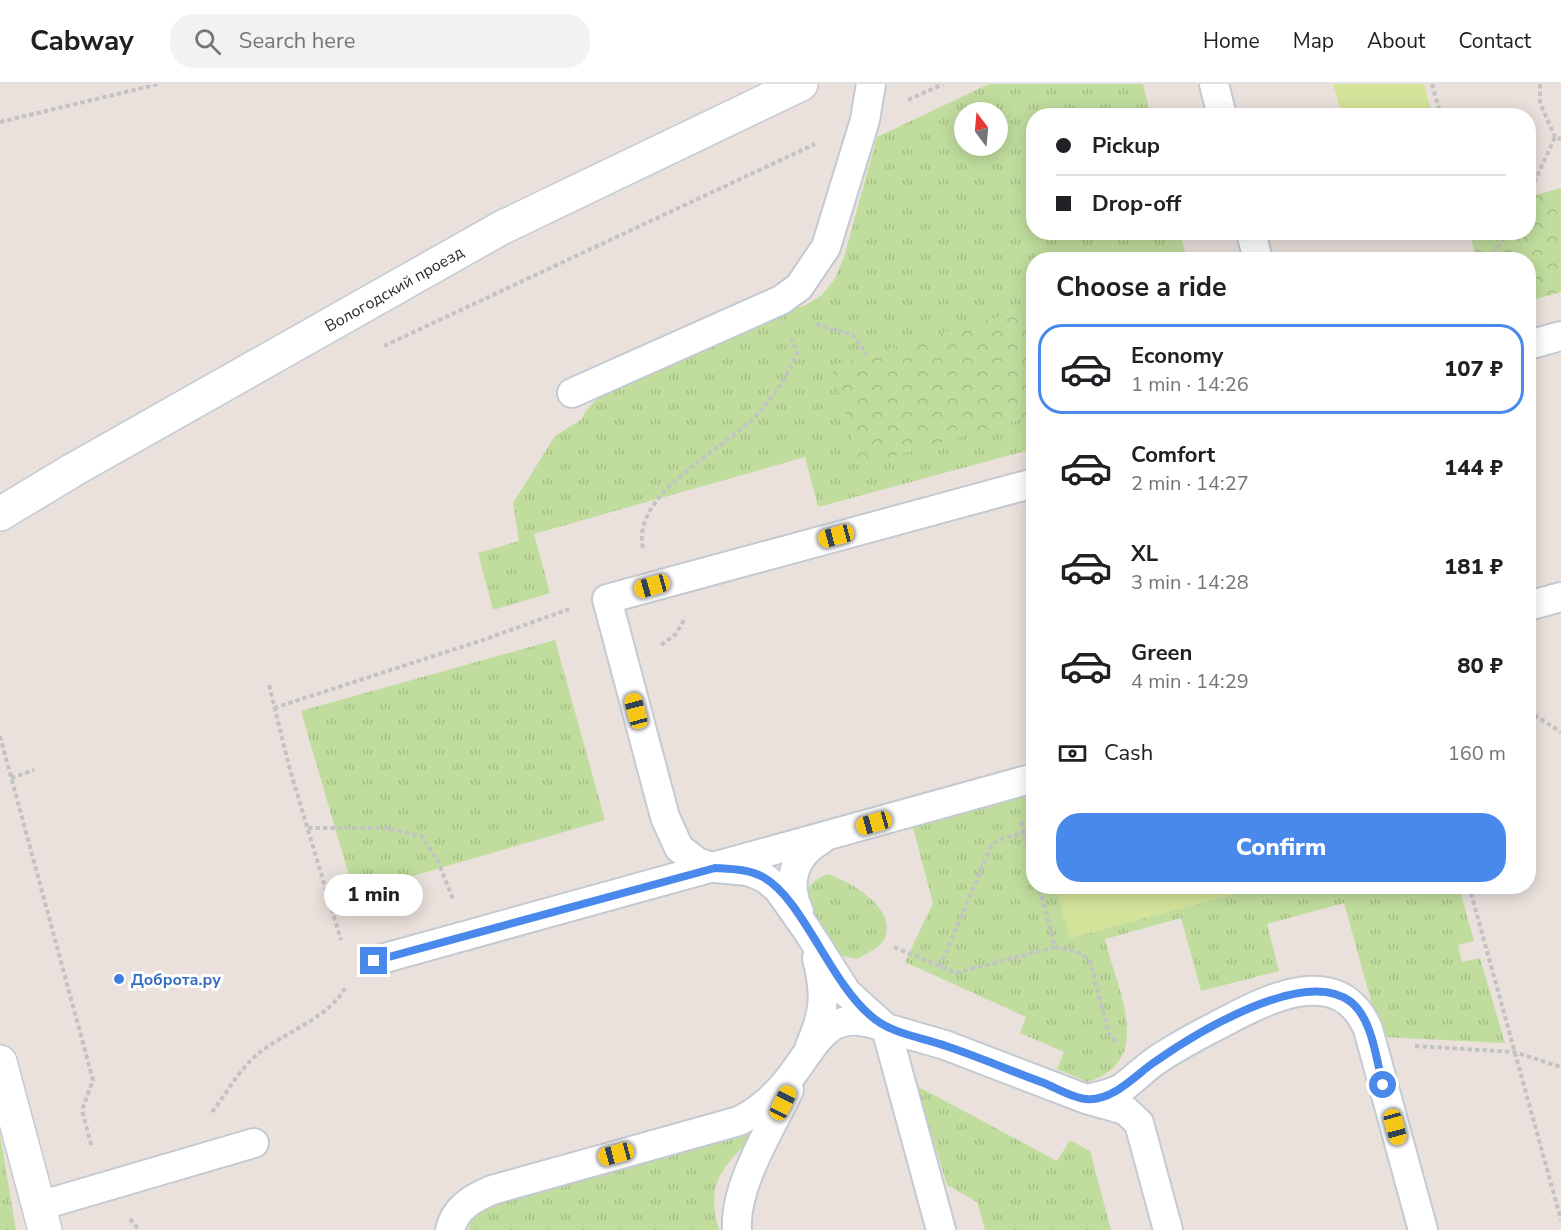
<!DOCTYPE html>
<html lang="en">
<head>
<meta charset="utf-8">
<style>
  :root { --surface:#fff; --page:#f2f2f2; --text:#202124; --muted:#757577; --line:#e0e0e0; --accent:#4989eb }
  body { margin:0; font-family:"Nunito Sans",sans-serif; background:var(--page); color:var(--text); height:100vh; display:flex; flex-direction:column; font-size:22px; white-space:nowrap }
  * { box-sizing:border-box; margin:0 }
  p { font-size:20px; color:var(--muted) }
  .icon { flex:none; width:33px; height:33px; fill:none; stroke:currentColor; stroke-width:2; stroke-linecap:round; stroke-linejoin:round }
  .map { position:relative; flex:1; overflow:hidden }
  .panel { position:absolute; left:1026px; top:168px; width:510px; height:642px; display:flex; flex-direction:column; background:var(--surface); border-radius:24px; box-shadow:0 3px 15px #0003 }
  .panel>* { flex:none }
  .top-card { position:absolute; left:1026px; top:24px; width:510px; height:132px; border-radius:24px; box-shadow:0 3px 15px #0003; display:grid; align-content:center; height:132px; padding:0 30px; background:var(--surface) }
  .needle { width:39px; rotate:344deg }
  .buttons { position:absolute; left:954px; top:18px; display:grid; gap:12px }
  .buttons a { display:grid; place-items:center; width:54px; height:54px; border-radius:50%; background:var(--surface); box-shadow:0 3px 15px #0003; font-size:30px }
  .end { position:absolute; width:27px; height:27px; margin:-14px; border:8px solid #4989eb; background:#fff; box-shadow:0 0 0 3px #fff }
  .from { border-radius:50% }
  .bubble { position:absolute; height:42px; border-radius:21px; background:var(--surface); box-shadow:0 3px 15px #0003; font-size:20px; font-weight:800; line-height:42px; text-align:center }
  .car { position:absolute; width:18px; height:36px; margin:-18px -9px; border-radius:8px; box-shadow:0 0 4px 2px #0007; background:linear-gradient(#f5c518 24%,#345 0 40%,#f5c518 0 76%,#345 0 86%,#f5c518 0) }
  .top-card b { display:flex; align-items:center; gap:21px; height:57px; font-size:22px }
  .top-card b+b { border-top:2px solid var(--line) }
  .top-card i { width:15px; height:15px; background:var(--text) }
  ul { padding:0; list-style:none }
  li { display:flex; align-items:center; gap:18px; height:90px; margin:0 12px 9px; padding:0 18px; border:3px solid transparent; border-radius:24px }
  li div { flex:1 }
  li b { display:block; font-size:22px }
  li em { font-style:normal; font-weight:800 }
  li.active { border-color:var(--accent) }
  li>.icon { width:54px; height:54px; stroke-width:1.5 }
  h2 { padding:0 30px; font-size:27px; line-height:72px }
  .pay { display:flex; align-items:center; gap:15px; height:66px; padding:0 30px; font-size:22px }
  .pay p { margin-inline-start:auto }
  .primary-button { display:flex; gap:12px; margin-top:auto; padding:12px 30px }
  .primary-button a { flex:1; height:69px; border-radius:24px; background:var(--accent); color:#fff; font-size:24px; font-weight:800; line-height:69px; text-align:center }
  header { display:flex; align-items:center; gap:36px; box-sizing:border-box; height:84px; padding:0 30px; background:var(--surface); border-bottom:2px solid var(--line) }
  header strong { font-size:28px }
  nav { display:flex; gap:33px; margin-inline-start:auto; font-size:21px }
  .search { width:420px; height:54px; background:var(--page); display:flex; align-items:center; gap:15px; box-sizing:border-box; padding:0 21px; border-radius:24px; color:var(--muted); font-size:22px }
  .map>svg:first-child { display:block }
  .grass { fill:url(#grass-tufts); fill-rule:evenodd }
  .forest { fill:url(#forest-crowns) }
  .pitch { fill:#d3e399 }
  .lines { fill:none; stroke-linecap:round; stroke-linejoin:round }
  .lane-casing { stroke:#c4cad2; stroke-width:32 }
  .street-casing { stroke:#c4cad2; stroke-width:36 }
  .path { stroke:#c3c3c3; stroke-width:4; stroke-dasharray:4.5 3; stroke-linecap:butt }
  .lane { stroke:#fff; stroke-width:28 }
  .street { stroke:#fff; stroke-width:33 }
  .route { stroke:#4989eb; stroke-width:8 }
  .shop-dot { fill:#3f7fe0; stroke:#fff; stroke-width:2 }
  .labels { text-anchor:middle; stroke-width:6; stroke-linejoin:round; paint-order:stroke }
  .street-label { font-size:16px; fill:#292929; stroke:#fff }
  .shop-label { font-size:16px; font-weight:bold; fill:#366cbe; stroke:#fff; text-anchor:start }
</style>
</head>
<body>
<header>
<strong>Cabway</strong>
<div class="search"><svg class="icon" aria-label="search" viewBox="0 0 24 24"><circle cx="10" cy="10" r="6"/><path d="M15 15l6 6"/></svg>Search here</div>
<nav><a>Home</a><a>Map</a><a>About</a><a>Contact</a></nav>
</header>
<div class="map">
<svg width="1561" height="1146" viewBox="0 0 1561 1146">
  <defs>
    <pattern id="grass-tufts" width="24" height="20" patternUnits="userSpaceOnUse" patternTransform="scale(1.5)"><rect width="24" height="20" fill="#c0dd9d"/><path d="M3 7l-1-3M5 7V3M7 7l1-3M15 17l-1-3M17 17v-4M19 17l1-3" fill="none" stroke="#a5be87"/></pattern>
    <pattern id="forest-crowns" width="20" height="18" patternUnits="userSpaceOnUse" patternTransform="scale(1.5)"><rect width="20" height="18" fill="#c0dd9d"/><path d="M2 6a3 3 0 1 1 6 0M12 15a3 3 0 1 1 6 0" fill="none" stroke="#a5be87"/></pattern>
  </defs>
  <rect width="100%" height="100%" fill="#eae1dc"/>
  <g class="grass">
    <path d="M 989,0 L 1143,0 L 1151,31 L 1034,32 L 1034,148 L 1180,149 L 1187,175 L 1034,176 L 1033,365 L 818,423 L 805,373 L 534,450 L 550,509 L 493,526 L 478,469 L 519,457 L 513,419 L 555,352 L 582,335 C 593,295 764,237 806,221 L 822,211 L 834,196 L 844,173 L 877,53 ZM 964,28 L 998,28 L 998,62 L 964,62 Z"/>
    <path d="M 555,556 L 605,736 L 354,809 L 301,627 Z"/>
    <path d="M 1033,706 L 1034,802 L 1056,803 L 1070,854 L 1261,803 L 1459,803 L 1474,857 L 1458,861 L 1462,878 L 1480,874 L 1505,959 L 1381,953 L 1344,819 L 1267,840 L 1279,887 L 1201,907 L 1181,834 L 1105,855 C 1115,902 1158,977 1087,998 L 1057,985 L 1064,968 L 1020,949 L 1026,933 L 905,878 L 933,819 L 912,740 Z"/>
    <path d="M 828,790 C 850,798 894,822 886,851 C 883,863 867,869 857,875 C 848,873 838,872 830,867 C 820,860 804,819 808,807 C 810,798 820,793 828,790 Z"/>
    <path d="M 917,1002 L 1057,1077 L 1070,1056 L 1090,1067 L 1111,1146 L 985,1146 L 977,1118 L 947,1101 Z"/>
    <path d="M 767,1039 C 732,1076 702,1091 719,1146 L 468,1146 C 472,1130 485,1123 499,1115 Z"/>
    <path d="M 0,1050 L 16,1146 L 0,1146 Z"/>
  </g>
  <g class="forest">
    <path d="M 1561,104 L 1561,208 L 1529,217 L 1528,176 L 1477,175 L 1469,149 L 1528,148 L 1529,113 Z"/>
    <path d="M 1033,223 L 1033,332 L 860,382 L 831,281 Z"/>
  </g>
  <g class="pitch">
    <path d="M 1333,0 L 1424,0 L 1432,31 L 1342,31 Z"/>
    <path d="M 1056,802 L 1261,802 L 1261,803 L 1070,854 Z"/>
  </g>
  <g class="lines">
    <defs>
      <g id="lane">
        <path d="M 1214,0 L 1222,32"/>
        <path d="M 1251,148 L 1258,176"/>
        <path d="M 1528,261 L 1561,252"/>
        <path d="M 572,309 L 781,216 L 799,203 L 826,163 L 865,36 L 871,0"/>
        <path d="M 1034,399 L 607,515 L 665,733 L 679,764 L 697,778 L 715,784 L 748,787 L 765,794 L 778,805 L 807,846 L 847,909 L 886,944 L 945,961 L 1086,1015 L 1125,1026 L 1139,1039 L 1168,1146"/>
        <path d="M 1528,522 L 1561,513"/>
        <path d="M 799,828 C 785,798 794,771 822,755"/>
        <path d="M 374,877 L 1034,694"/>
        <path d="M 810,962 C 825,928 826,910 817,874"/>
        <path d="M 1087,1015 C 1099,1012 1111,1010 1122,1004 C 1133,996 1143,986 1154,978 C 1175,963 1199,951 1222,939 C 1269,914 1339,878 1368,945 L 1423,1146"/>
        <path d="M 39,1122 L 254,1059"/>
        <path d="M 450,1146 C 455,1124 473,1114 492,1106 L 739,1037 C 763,1025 782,1006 797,984 C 824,946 835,924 886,944 L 941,1146"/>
        <path d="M 737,1146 C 734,1102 770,1046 789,1006"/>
      </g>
      <g id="street">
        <path id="s1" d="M 0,430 L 73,386 L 501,144 L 801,0"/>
        <path d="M 0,978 L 45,1146"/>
      </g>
    </defs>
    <use href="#lane" class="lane-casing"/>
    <use href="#street" class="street-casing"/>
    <g class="path">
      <path d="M 1432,0 L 1441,32"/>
      <path d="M 1540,0 L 1540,19 L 1555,53"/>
      <path d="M 908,16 L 943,0"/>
      <path d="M 0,38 L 159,0"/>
      <path d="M 1528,112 L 1555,53 L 1561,55"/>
      <path d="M 1489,176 L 1509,148"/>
      <path d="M 816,240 L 853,251 L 867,271"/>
      <path d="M 384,262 L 815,60"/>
      <path d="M 643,464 C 631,410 721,367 754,334 C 774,313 785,296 797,269 L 792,254"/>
      <path d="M 661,561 L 676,550 L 684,536"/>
      <path d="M 269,601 L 290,686 L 341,856"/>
      <path d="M 274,624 L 486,555 L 569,525"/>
      <path d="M 1528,627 L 1561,648"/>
      <path d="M 0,652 L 93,996 L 82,1026 L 92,1064"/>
      <path d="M 11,694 L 34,686"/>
      <path d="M 1021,738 L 1034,783"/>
      <path d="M 308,744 L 385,744 L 421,752 L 437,775 L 453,815"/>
      <path d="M 1469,802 L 1561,1136"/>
      <path d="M 894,863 L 956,889 L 1055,863 L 1039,802"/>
      <path d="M 1055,863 L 1082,869 L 1090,877 L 1109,950 L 1116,958"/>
      <path d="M 940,883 L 991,762 L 998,756 L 1024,749"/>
      <path d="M 1415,962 L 1514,968 L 1561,983"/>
      <path d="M 212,1028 C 227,1009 240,984 259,969 C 284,949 331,932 345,904"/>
      <path d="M 130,1135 L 139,1146"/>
    </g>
    <use href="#lane" class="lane"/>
    <use href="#street" class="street"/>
  </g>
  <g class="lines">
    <path class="route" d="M 374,877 L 715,784 C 731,785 748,785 763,793 C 802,814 830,898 871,932 C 891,950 921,953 946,962 C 979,973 1011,987 1044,999 C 1056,1004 1073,1014 1086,1015 C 1113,1018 1136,990 1156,977 C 1196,949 1305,882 1351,918 C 1373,936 1376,976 1383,1001"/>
  </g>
  <circle class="shop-dot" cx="119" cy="895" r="6"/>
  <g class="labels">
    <g class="street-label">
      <text dy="6" stroke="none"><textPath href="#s1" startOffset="454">Вологодский проезд</textPath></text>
    </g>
    <g class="shop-label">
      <text x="131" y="901">Доброта.ру</text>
    </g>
  </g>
</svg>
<div class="buttons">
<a><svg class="needle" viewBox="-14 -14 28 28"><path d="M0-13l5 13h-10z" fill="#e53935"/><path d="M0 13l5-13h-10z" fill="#757577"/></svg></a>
</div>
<i class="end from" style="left:1383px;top:1001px"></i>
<i class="end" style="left:374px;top:877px"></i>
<div class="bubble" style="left:324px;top:790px;width:99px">1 min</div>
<i class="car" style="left:836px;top:452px;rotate:255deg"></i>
<i class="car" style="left:652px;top:502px;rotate:254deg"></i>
<i class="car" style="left:636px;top:627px;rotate:345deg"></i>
<i class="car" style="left:874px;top:739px;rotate:254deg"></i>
<i class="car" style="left:783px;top:1019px;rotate:26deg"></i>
<i class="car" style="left:1395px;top:1043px;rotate:165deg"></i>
<i class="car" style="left:616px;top:1070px;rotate:255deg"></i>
<div class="top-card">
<b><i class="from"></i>Pickup</b>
<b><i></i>Drop-off</b>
</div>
<section class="panel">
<h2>Choose a ride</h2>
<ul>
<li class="active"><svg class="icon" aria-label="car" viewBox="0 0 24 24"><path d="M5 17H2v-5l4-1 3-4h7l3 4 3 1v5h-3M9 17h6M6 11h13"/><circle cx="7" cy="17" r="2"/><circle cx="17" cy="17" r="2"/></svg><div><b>Economy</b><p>1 min · 14:26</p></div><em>107 ₽</em></li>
<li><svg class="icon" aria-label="car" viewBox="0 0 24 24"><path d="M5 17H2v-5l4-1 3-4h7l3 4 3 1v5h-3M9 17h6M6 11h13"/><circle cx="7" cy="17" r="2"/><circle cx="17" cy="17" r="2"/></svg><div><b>Comfort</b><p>2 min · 14:27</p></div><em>144 ₽</em></li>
<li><svg class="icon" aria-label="car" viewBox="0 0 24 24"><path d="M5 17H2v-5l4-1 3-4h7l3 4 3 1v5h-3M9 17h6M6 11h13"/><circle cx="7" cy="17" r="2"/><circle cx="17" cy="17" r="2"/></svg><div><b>XL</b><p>3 min · 14:28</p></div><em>181 ₽</em></li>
<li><svg class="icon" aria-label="car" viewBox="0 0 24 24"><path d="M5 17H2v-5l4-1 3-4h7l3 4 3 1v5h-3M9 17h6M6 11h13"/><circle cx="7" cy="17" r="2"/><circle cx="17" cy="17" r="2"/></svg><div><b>Green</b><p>4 min · 14:29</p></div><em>80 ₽</em></li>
</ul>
<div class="pay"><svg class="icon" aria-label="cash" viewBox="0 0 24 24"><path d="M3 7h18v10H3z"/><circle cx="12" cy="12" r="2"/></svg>Cash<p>160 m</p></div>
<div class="primary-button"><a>Confirm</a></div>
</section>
</div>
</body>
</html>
